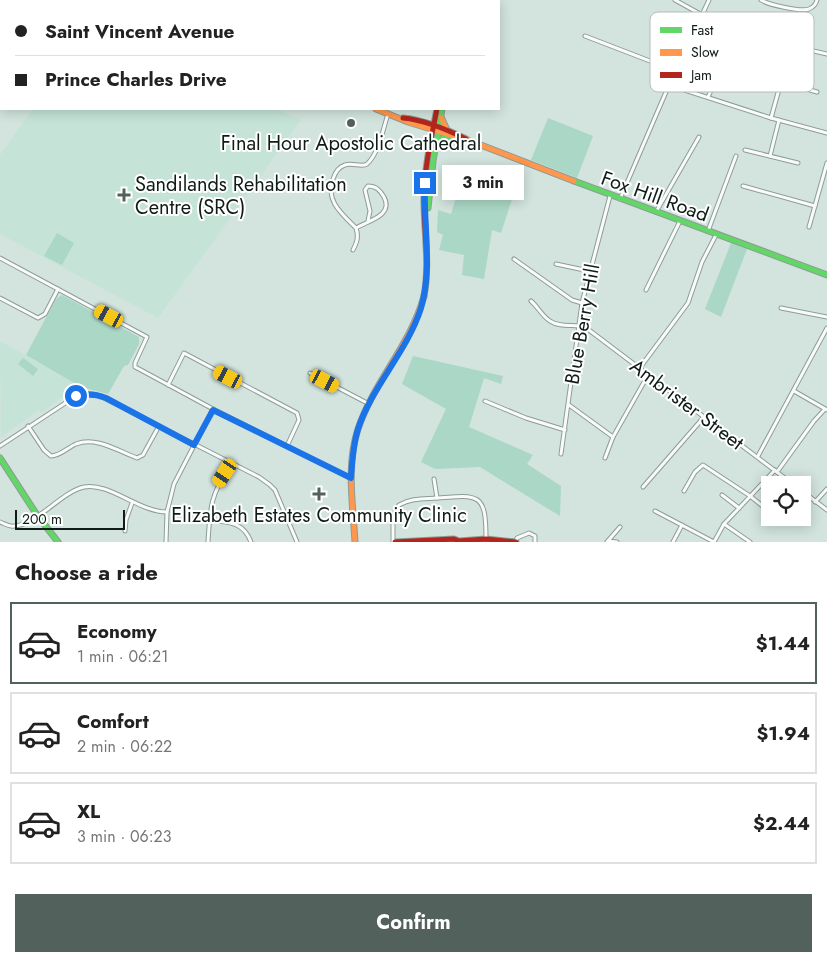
<!DOCTYPE html>
<html lang="en">
<head>
<meta charset="utf-8">
<style>
  :root { --surface:#fff; --page:#f2f2f2; --text:#222; --muted:#767676; --line:#e0e0e0; --accent:#53615c }
  body { margin:0; font-family:Jost,sans-serif; background:var(--page); color:var(--text); height:100vh; display:flex; flex-direction:column; font-size:19px; white-space:nowrap }
  * { box-sizing:border-box; margin:0 }
  p { font-size:16px; color:var(--muted) }
  .icon { flex:none; width:28px; height:28px; fill:none; stroke:currentColor; stroke-width:2; stroke-linecap:round; stroke-linejoin:round }
  .map { position:relative; height:542px; overflow:hidden }
  .drawer { display:flex; flex-direction:column; background:var(--surface); flex:1 }
  .drawer>* { flex:none }
  .banner { position:absolute; left:0px; top:0px; width:500px; height:110px; box-shadow:0 2px 12px #0003; display:grid; align-content:center; height:110px; padding:0 15px; background:var(--surface) }
  .tools { position:absolute; left:761px; top:476px; display:grid; gap:10px }
  .tools a { display:grid; place-items:center; width:50px; height:50px; border-radius:0px; background:var(--surface); box-shadow:0 2px 12px #0003; font-size:25px }
  .scale { position:absolute; left:15px; bottom:12px; width:110px; box-sizing:border-box; padding-left:5px; border:2px solid #0f1b16; border-top:0; font-size:14px; line-height:18px; white-space:nowrap; color:#0f1b16; -webkit-text-stroke:4px #fff; paint-order:stroke }
  .end { position:absolute; width:22px; height:22px; margin:-11px; border:6px solid #1a73e8; background:#fff; box-shadow:0 0 0 2px #fff }
  .from { border-radius:50% }
  .bubble { position:absolute; height:35px; border-radius:0px; background:var(--surface); box-shadow:0 2px 12px #0003; font-size:16px; font-weight:700; line-height:35px; text-align:center }
  .car { position:absolute; width:15px; height:30px; margin:-15px -8px; border-radius:6px; box-shadow:0 0 4px 1px #0007; background:linear-gradient(#f5c518 24%,#345 0 40%,#f5c518 0 76%,#345 0 86%,#f5c518 0) }
  .banner b { display:flex; align-items:center; gap:18px; height:48px; font-size:19px }
  .banner b+b { border-top:1px solid var(--line) }
  .banner i { width:12px; height:12px; background:var(--text) }
  ul { padding:0; list-style:none }
  li { display:flex; align-items:center; gap:15px; height:82px; margin:0 10px 8px; padding:0 5px; border:2px solid var(--line); border-radius:0px }
  li div { flex:1 }
  li b { display:block; font-size:19px }
  li em { font-style:normal; font-weight:700 }
  li.on { border-color:var(--accent) }
  li>.icon { width:45px; height:45px; stroke-width:1.5 }
  h2 { padding:0 15px; font-size:22px; line-height:60px }
  .cta { display:flex; gap:10px; margin-top:auto; padding:10px 15px }
  .cta a { flex:1; height:58px; border-radius:0px; background:var(--accent); color:#fff; font-size:20px; font-weight:700; line-height:58px; text-align:center }
  .map>svg:first-child { display:block }
  .built { fill:#c5e3d7 }
  .green { fill:#aad7c6 }
  .lines { fill:none; stroke-linecap:round; stroke-linejoin:round }
  .street-casing { stroke:#8e9c97; stroke-width:5 }
  .fast-casing { stroke:#8e9c97; stroke-width:7 }
  .slow-casing { stroke:#8e9c97; stroke-width:7 }
  .jam-casing { stroke:#8e9c97; stroke-width:7 }
  .street { stroke:#f8fbfa; stroke-width:3 }
  .fast { stroke:#63d668; stroke-width:5 }
  .slow { stroke:#ff974d; stroke-width:5 }
  .jam { stroke:#b3261e; stroke-width:5 }
  .route { stroke:#1a73e8; stroke-width:6 }
  .poi-dot { fill:#53615c; stroke:#fff; stroke-width:2 }
  .labels { text-anchor:middle; stroke-width:4; stroke-linejoin:round; paint-order:stroke }
  .poi-label { font-size:20px; fill:#0f1b16; stroke:#fff }
  .street-label { font-size:20px; fill:#0f1b16; stroke:#fff }
  .key { fill:#fff; stroke:#b7bbb9; stroke-width:1 }
  .key-label { font-size:14px; fill:#0f1b16 }
</style>
</head>
<body>
<div class="map">
<svg width="827" height="542" viewBox="0 0 827 542">
  <rect width="100%" height="100%" fill="#d2e4dd"/>
  <g class="built">
    <path d="M 33,109 L 279,109 L 279,110 L 301,120 L 158,318 L 0,234 L 0,155 Z"/>
    <path d="M 0,341 L 81,387 L 71,389 L 42,413 L 39,410 L 1,437 Z"/>
  </g>
  <g class="green">
    <path d="M 548,118 L 593,136 L 577,178 L 531,160 Z"/>
    <path d="M 463,175 L 513,196 L 501,233 L 492,230 L 484,279 L 462,275 L 464,255 L 439,250 L 443,235 L 437,232 L 438,210 L 451,214 Z"/>
    <path d="M 57,233 L 74,243 L 62,265 L 44,256 Z"/>
    <path d="M 731,243 L 747,249 L 721,317 L 705,309 Z"/>
    <path d="M 62,295 L 139,337 L 139,344 L 128,365 L 124,366 L 108,394 L 81,387 L 26,355 L 56,299 Z"/>
    <path d="M 413,356 L 503,376 L 501,384 L 484,378 L 469,427 L 533,455 L 527,464 L 561,486 L 560,516 L 480,467 L 435,469 L 421,462 L 446,409 L 402,384 Z"/>
    <path d="M 23,358 L 38,369 L 33,376 L 18,364 Z"/>
  </g>
  <g class="lines">
    <defs>
      <g id="street">
        <path d="M 285,0 L 288,1"/>
        <path d="M 675,0 L 702,15"/>
        <path d="M 761,0 C 769,5 801,12 809,9 C 814,7 816,4 817,0"/>
        <path d="M 230,1 L 233,1"/>
        <path d="M 585,36 L 676,71"/>
        <path d="M 750,73 L 817,92"/>
        <path d="M 669,85 L 771,118 L 827,133"/>
        <path d="M 708,97 L 733,42 L 736,38 L 744,35 L 827,54"/>
        <path d="M 771,118 L 781,82"/>
        <path d="M 745,150 L 798,163"/>
        <path d="M 770,156 L 779,120"/>
        <path d="M 743,186 L 815,206"/>
        <path d="M 620,199 L 669,85 L 709,0"/>
        <path d="M 656,212 L 699,137"/>
        <path d="M 809,227 L 827,163"/>
        <path d="M 356,228 C 367,221 394,216 384,197 C 380,190 376,186 368,186 L 365,190 L 370,211 L 368,221"/>
        <path d="M 708,231 L 736,156"/>
        <path d="M 353,250 C 357,242 359,237 356,228 C 342,214 325,201 333,179 C 335,173 338,167 345,165 C 352,162 362,168 367,164 C 379,153 383,129 388,114"/>
        <path d="M 0,258 L 147,337 L 135,363 L 135,367 L 139,369 L 213,409 L 350,478"/>
        <path d="M 514,259 L 572,300 L 582,303"/>
        <path d="M 556,264 L 589,271"/>
        <path d="M 646,290 L 680,221"/>
        <path d="M 0,298 L 38,318 L 45,314 L 58,289"/>
        <path d="M 531,301 C 538,307 542,316 550,321 C 560,328 574,324 585,327 L 794,485"/>
        <path d="M 781,308 L 827,317"/>
        <path d="M 639,369 L 688,303 L 702,262 L 716,235"/>
        <path d="M 310,373 L 369,404"/>
        <path d="M 168,385 L 184,353 L 297,413 L 299,420 L 287,446"/>
        <path d="M 794,391 L 827,410"/>
        <path d="M 485,401 L 526,418 L 565,430"/>
        <path d="M 569,405 L 613,437 L 648,375"/>
        <path d="M 28,426 L 44,450 L 51,456 C 60,456 67,448 76,444 C 96,436 118,451 137,458 L 143,455 L 159,426"/>
        <path d="M 0,446 L 76,396 L 84,394 L 100,396 L 259,477 L 270,485 L 275,490 L 297,542"/>
        <path d="M 561,454 L 582,303 L 610,196"/>
        <path d="M 758,456 L 827,328"/>
        <path d="M 605,458 L 613,437"/>
        <path d="M 777,472 L 814,421 L 825,409"/>
        <path d="M 434,479 L 437,498"/>
        <path d="M 643,487 L 704,417"/>
        <path d="M 684,491 L 695,472 L 703,465 L 750,496 L 770,512"/>
        <path d="M 802,491 L 827,510"/>
        <path d="M 722,495 L 739,508"/>
        <path d="M 815,502 L 827,489"/>
        <path d="M 655,511 L 714,542"/>
        <path d="M 209,520 C 229,523 243,521 251,542"/>
        <path d="M 0,522 C 5,524 9,527 14,526 C 37,525 61,492 84,487 C 109,482 139,512 167,512"/>
        <path d="M 724,524 L 750,542"/>
        <path d="M 125,531 L 126,520 L 132,503"/>
        <path d="M 608,541 L 617,542"/>
        <path d="M 166,542 L 167,512 L 174,484 L 213,409"/>
        <path d="M 208,542 C 210,505 211,495 231,463"/>
        <path d="M 393,542 L 393,516 L 399,505 C 411,498 424,499 437,498 C 480,494 486,494 486,539"/>
        <path d="M 516,542 L 517,538 L 529,533 L 535,536 L 535,542"/>
        <path d="M 607,542 L 620,527"/>
        <path d="M 673,542 L 682,525"/>
        <path d="M 714,542 L 724,524 L 775,470"/>
      </g>
      <g id="fast">
        <path d="M 436,144 L 443,138 L 458,138"/>
        <path d="M 574,181 L 827,275"/>
        <path d="M 428,208 L 433,161 L 442,109"/>
        <path d="M 0,458 L 37,515 L 58,542"/>
      </g>
      <g id="slow">
        <path d="M 145,0 L 147,1"/>
        <path d="M 463,0 L 463,1"/>
        <path d="M 376,109 L 408,122 L 473,142 L 574,181"/>
        <path d="M 441,117 L 447,130"/>
        <path d="M 355,542 C 353,505 346,465 358,429 C 374,381 411,345 424,296"/>
      </g>
      <g id="jam">
        <path d="M 403,118 C 425,120 446,129 466,139"/>
        <path d="M 424,296 C 430,264 424,233 424,200 C 424,169 431,139 437,109"/>
        <path d="M 395,542 L 454,539 L 459,541 L 486,539 L 516,542"/>
      </g>
    </defs>
    <use href="#street" class="street-casing"/>
    <use href="#fast" class="fast-casing"/>
    <use href="#slow" class="slow-casing"/>
    <use href="#jam" class="jam-casing"/>
    <use href="#street" class="street"/>
    <use href="#fast" class="fast"/>
    <use href="#slow" class="slow"/>
    <use href="#jam" class="jam"/>
  </g>
  <g class="lines">
    <path class="route" d="M 76,396 C 87,393 96,394 106,398 L 194,445 L 213,410 L 351,478 C 352,462 353,445 358,429 C 372,386 407,352 421,308 C 433,267 423,225 425,183"/>
  </g>
  <g class="poi-dot">
    <circle cx="351" cy="123" r="5"/>
    <path d="M121.5 187.5h5v5h5v5h-5v5h-5v-5h-5v-5h5z"/>
    <path d="M316.5 486.5h5v5h5v5h-5v5h-5v-5h-5v-5h5z"/>
  </g>
  <g class="labels">
    <g class="poi-label">
      <text x="351" y="150">Final Hour Apostolic Cathedral</text>
      <text x="135" y="191" text-anchor="start">Sandilands Rehabilitation<tspan x="135" dy="23">Centre (SRC)</tspan></text>
      <text x="319" y="522">Elizabeth Estates Community Clinic</text>
    </g>
    <g class="street-label">
      <text transform="translate(655 196) rotate(20)" y="7">Fox Hill Road</text>
      <text transform="translate(582 324) rotate(-80)" y="7">Blue Berry Hill</text>
      <text transform="translate(687 404) rotate(37)" y="7">Ambrister Street</text>
    </g>
  </g>
  <rect x="650" y="12" width="164" height="80" rx="8" class="key"/>
  <rect x="660" y="27" width="22" height="6" fill="#63d668"/>
  <rect x="660" y="49" width="22" height="7" fill="#ff974d"/>
  <rect x="660" y="72" width="22" height="6" fill="#b3261e"/>
  <g class="key-label">
    <text x="691" y="35">Fast</text>
    <text x="691" y="57">Slow</text>
    <text x="691" y="80">Jam</text>
  </g>
</svg>
<div class="tools">
<a><svg class="icon" aria-label="locate" viewBox="0 0 24 24"><circle cx="12" cy="12" r="6"/><path d="M12 2v4M12 18v4M2 12h4M18 12h4"/></svg></a>
</div>
<div class="scale">200 m</div>
<i class="end from" style="left:76px;top:396px"></i>
<i class="end" style="left:425px;top:183px"></i>
<div class="bubble" style="left:442px;top:165px;width:82px">3 min</div>
<i class="car" style="left:109px;top:316px;rotate:298deg"></i>
<i class="car" style="left:228px;top:377px;rotate:297deg"></i>
<i class="car" style="left:325px;top:381px;rotate:117deg"></i>
<i class="car" style="left:225px;top:473px;rotate:213deg"></i>
<div class="banner">
<b><i class="from"></i>Saint Vincent Avenue</b>
<b><i></i>Prince Charles Drive</b>
</div>
</div>
<section class="drawer">
<h2>Choose a ride</h2>
<ul>
<li class="on"><svg class="icon" aria-label="car" viewBox="0 0 24 24"><path d="M5 17H2v-5l4-1 3-4h7l3 4 3 1v5h-3M9 17h6M6 11h13"/><circle cx="7" cy="17" r="2"/><circle cx="17" cy="17" r="2"/></svg><div><b>Economy</b><p>1 min · 06:21</p></div><em>$1.44</em></li>
<li><svg class="icon" aria-label="car" viewBox="0 0 24 24"><path d="M5 17H2v-5l4-1 3-4h7l3 4 3 1v5h-3M9 17h6M6 11h13"/><circle cx="7" cy="17" r="2"/><circle cx="17" cy="17" r="2"/></svg><div><b>Comfort</b><p>2 min · 06:22</p></div><em>$1.94</em></li>
<li><svg class="icon" aria-label="car" viewBox="0 0 24 24"><path d="M5 17H2v-5l4-1 3-4h7l3 4 3 1v5h-3M9 17h6M6 11h13"/><circle cx="7" cy="17" r="2"/><circle cx="17" cy="17" r="2"/></svg><div><b>XL</b><p>3 min · 06:23</p></div><em>$2.44</em></li>
</ul>
<div class="cta"><a>Confirm</a></div>
</section>
</body>
</html>
